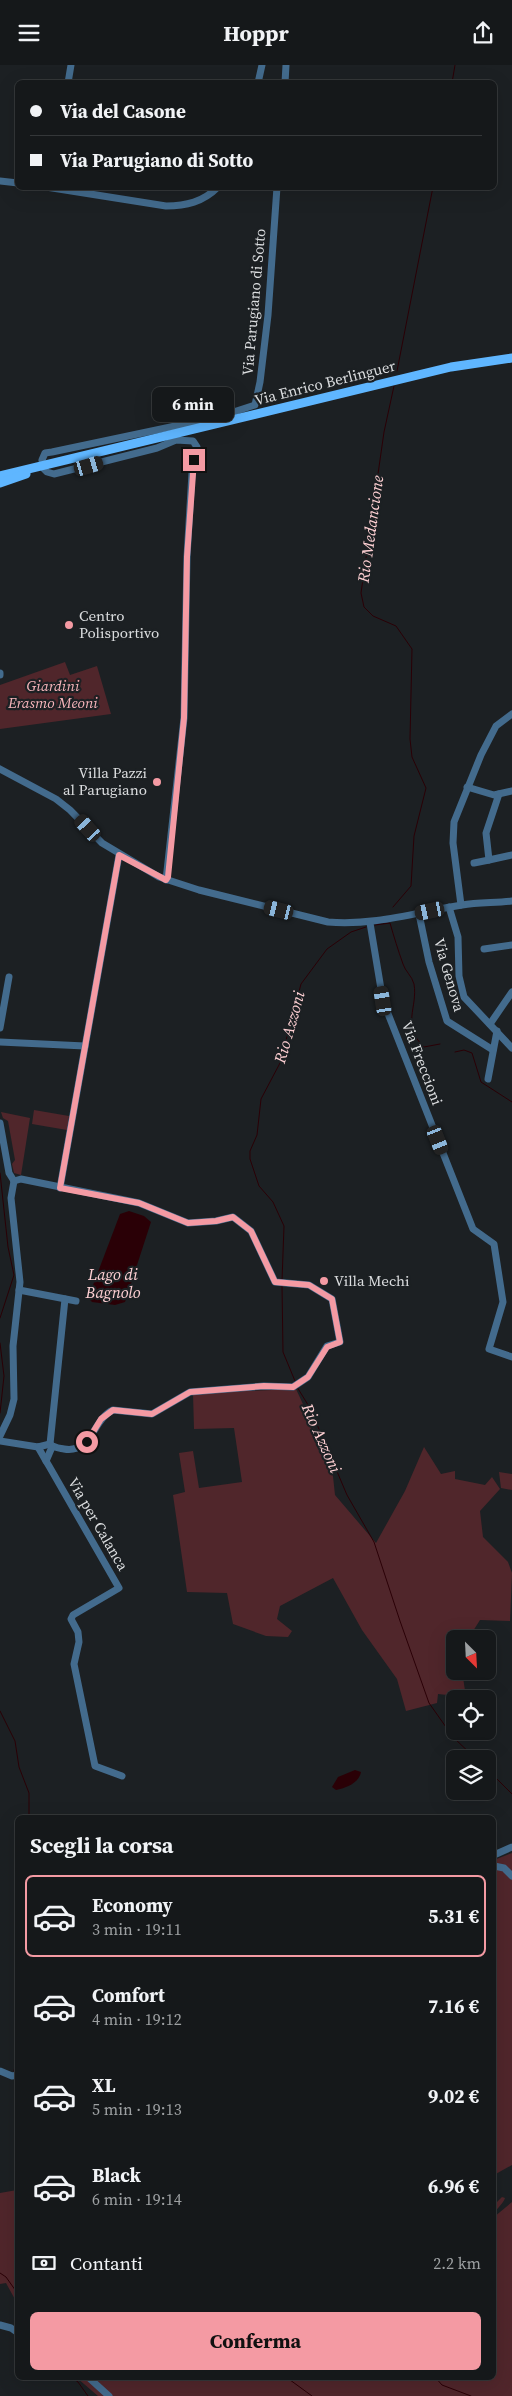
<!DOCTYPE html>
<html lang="it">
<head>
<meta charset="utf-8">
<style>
  :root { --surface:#15181a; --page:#222527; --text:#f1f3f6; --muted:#9da0a2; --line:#343739; --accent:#f49aa3 }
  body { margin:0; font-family:"Source Serif 4",serif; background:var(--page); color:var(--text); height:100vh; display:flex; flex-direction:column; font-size:19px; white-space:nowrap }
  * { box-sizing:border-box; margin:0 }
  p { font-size:16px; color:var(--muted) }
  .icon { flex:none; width:28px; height:28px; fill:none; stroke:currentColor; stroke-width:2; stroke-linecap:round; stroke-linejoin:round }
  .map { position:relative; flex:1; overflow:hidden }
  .details { position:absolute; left:15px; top:1750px; width:481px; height:565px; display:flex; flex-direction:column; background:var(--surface); border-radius:8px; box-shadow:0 5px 20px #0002,0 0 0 1px var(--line) }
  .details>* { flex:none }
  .hud { position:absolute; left:15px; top:15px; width:482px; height:110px; border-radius:8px; box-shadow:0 5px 20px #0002,0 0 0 1px var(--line); display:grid; align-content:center; height:110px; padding:0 15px; background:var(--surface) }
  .needle { width:32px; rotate:156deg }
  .buttons { position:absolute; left:446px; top:1565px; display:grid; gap:10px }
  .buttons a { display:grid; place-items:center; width:50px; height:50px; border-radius:8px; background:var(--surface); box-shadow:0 5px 20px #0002,0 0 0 1px var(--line); font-size:25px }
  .end { position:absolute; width:22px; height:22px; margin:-11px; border:6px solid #f49aa3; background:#111; box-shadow:0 0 0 2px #111 }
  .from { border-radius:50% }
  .bubble { position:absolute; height:35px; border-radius:8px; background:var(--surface); box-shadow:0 5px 20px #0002,0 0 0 1px var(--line); font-size:16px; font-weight:700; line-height:35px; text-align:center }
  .car { position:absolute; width:15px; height:30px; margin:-15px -8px; border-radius:6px; box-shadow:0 0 4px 1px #0007; background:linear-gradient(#222 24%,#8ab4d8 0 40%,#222 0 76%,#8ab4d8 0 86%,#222 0) }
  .hud b { display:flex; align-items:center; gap:18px; height:48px; font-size:19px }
  .hud b+b { border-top:1px solid var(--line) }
  .hud i { width:12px; height:12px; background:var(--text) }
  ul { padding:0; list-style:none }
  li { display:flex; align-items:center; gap:15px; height:82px; margin:0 10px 8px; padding:0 5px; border:2px solid transparent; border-radius:8px }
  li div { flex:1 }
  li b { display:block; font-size:19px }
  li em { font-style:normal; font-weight:700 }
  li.current { border-color:var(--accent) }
  li>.icon { width:45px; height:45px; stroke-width:1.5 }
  h2 { padding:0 15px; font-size:22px; line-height:60px }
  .pay { display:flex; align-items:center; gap:12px; height:55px; padding:0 15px; font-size:19px }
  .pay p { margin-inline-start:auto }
  .cta { display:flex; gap:10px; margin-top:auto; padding:10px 15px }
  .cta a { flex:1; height:58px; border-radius:8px; background:var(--accent); color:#111; font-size:20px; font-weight:700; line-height:58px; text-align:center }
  header { display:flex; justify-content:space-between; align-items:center; height:65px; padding:0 15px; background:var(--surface); font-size:22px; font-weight:700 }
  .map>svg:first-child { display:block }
  .green { fill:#50262b }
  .water { fill:#2a0006 }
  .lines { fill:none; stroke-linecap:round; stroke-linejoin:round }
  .stream { stroke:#2a0006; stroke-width:1 }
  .minor { stroke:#436b8d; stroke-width:7 }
  .major { stroke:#5fb6ff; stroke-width:9 }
  .route { stroke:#f49aa3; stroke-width:6 }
  .poi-dot { fill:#f49aa3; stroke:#1c2023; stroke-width:2 }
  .labels { text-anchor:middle; stroke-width:4.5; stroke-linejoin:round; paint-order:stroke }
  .street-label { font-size:15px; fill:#dadcde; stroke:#1c2023 }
  .poi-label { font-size:15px; fill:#dadcde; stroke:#1c2023; text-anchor:start }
  .park-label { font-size:15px; font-style:italic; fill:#f6b4ba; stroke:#1c2023 }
  .water-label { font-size:16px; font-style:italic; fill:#ffd1d4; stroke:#1c2023 }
</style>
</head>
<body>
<header><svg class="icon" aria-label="menu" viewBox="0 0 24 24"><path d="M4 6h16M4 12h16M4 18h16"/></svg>Hoppr<svg class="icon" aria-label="share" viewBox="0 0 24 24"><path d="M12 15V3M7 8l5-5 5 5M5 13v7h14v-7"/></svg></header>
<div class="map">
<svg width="512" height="2331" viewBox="0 0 512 2331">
  <rect width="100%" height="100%" fill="#1c2023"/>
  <g class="green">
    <path d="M 65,597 L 70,610 L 97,601 L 111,649 L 0,664 L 0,620 Z"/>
    <path d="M 34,1045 L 69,1051 L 67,1065 L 32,1059 Z"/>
    <path d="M 1,1047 L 30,1053 L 21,1110 L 14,1108 L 12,1099 L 15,1095 L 8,1056 L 3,1053 Z"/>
    <path d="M 296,1324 L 332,1402 L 335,1430 L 376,1478 L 405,1426 L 424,1382 L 441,1409 L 455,1406 L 455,1414 L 485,1420 L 492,1412 L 500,1424 L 480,1446 L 483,1472 L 508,1497 L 512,1508 L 510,1556 L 480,1555 L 468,1574 L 455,1574 L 455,1606 L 462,1606 L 466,1632 L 438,1629 L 437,1638 L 406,1646 L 397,1614 L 362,1565 L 333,1513 L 280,1541 L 277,1554 L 292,1566 L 288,1572 L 266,1571 L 233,1559 L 227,1528 L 187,1527 L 173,1430 L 185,1427 L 179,1388 L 193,1386 L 199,1423 L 242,1417 L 234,1363 L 194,1364 L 193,1328 Z"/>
    <path d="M 499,1407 L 512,1409 L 512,1425 L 501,1423 Z"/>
    <path d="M 512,1788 L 512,2100 L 494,2110 L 494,1795 Z"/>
    <path d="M 17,2125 L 18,2125 L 17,2238 L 6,2218 L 0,2219 L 0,2128 Z"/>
    <path d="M 502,2132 L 505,2133 C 503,2140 494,2144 494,2152 L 512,2137 L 512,2331 L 98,2331 L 77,2313 L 494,2312 L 494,2140 Z"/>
  </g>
  <g class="water">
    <path d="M 129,1146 L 144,1151 L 151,1157 L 125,1237 L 115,1240 L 92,1237 L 89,1234 L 90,1228 L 120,1149 Z"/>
    <path d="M 355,1705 L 361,1707 C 359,1718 346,1723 336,1725 L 332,1722 L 338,1712 Z"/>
  </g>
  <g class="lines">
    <g class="stream">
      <path d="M 452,18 L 455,0"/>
      <path d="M 397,306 L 433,122"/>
      <path d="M 393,842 L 411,821 L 414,771 L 426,723 L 412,692 L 410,674 L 412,584 L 396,561 L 373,551 L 364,542 L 361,528 L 384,367 L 394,321"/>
      <path d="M 375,860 L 390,858 C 394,872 398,885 403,899 C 405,906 412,911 414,919 C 418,943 401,960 424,982 L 440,979"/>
      <path d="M 455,987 L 464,985 L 472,988 L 481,1017 L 512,1037"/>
      <path d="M 0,1108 L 8,1182 L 14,1210 L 0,1253"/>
      <path d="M 282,1216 L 284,1161 L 273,1137 L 259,1121 L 250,1094 L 250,1086 L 257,1070 L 261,1034 L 280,998 L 301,919 L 327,884 L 351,867 L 366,862"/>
      <path d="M 282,1220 L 283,1287 L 295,1316"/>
      <path d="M 0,1278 L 4,1311 L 0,1348"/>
      <path d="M 297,1322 L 310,1343 L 347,1430 L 374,1477 L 400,1556 L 429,1638 L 453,1672 L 476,1694"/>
      <path d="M 0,1646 L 15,1676 L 19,1702 L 29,1728 L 29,1752"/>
      <path d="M 488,1705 L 512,1729"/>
      <path d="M 14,2006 L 18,1985"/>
      <path d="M 0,2208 L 6,2212 L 18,2229"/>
      <path d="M 71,2312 L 78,2317 L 88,2331"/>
      <path d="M 286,2312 L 312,2331"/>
      <path d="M 435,2312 L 442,2320 L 471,2331"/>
    </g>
    <g class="minor">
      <path d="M 68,18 L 71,0"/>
      <path d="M 258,18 L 262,0"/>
      <path d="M 285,18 L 286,0"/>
      <path d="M 0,116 L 18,118"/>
      <path d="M 46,122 L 166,141 C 186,141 203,137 218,122"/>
      <path d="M 42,395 L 45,388 L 52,387 L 218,352 L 255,340 L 260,317 L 268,250 L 277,122"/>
      <path d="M 44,404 L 47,407 L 54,409 L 157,383 L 176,375 L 193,376 L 197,382 L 192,408 L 187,492 L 184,653 L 166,815"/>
      <path d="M 0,608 L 0,610"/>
      <path d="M 0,704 L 56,734 L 70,745 L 102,778 L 159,812 L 199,825 L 328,857 C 375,861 417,847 462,840 C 478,837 495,838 512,836"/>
      <path d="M 467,722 L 494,730 L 512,726"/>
      <path d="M 499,729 L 486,768 L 489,795 L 512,790"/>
      <path d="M 474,798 L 489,795"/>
      <path d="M 461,840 L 453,778 L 454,757 L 481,690 L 496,661 L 512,649"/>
      <path d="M 449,842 L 458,872 L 459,911 L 464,932 L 512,983"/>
      <path d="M 419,849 L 429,897 L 447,956 L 493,985"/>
      <path d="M 370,858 L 383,936 L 473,1164 L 494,1179 L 503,1237 L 489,1284 L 512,1292"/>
      <path d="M 484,884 L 512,880"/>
      <path d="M 490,959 L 512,927"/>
      <path d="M 0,963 L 9,912"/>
      <path d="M 0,977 L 85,981"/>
      <path d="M 488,1014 L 497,966"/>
      <path d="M 0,1058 L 9,1108 L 14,1116"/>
      <path d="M 60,1123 L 119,790"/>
      <path d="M 19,1225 L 76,1236"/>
      <path d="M 0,1371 L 10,1350 L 14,1334 L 13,1281 L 20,1217 L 11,1133 L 14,1116"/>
      <path d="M 0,1376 L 38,1382 L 50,1379 C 54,1383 59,1383 64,1384 C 92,1389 93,1354 113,1345 L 152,1349 L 190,1327 L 264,1321 L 293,1322 L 308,1312 L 327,1281 L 340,1277 L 332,1234 L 309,1220 L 275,1217 L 251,1166 L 233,1152 L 216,1156 L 188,1158 L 139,1138 L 21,1114 L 14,1116"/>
      <path d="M 50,1379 L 65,1234"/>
      <path d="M 38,1382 L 46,1396"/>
      <path d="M 52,1382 L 46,1396 L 49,1401 L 119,1523 L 73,1550 L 71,1554 L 78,1567 L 79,1577 L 74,1599 L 95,1701 L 122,1711"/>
      <path d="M 494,1790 L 512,1782"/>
      <path d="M 494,1801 L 504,1803 L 512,1811"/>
      <path d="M 0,2006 L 12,2011 L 18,2010"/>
      <path d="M 0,2260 L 11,2263 L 18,2268"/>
      <path d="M 88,2312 L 109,2331"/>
    </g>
    <g class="major">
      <path d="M 0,411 L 451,302 L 512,293"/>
      <path d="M 0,418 L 26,409"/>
    </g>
  </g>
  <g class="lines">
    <path class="route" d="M 87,1377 L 101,1354 L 113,1345 L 152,1349 L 190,1327 L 264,1321 L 293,1322 L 308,1312 L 327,1282 L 340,1277 L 332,1234 L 309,1220 L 275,1217 L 251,1166 L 233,1152 L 216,1156 L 188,1158 L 139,1138 L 60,1123 L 119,790 L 166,815 L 168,812 L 184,653 L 187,492 L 194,395"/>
  </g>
  <g class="poi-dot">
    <circle cx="69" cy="560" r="5"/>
    <circle cx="157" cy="717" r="5"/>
    <circle cx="324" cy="1216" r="5"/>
  </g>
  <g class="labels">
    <g class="street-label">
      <text transform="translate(254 237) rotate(-85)" y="5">Via Parugiano di Sotto</text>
      <text transform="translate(325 318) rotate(-14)" y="5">Via Enrico Berlinguer</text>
      <text transform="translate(449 910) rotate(74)" y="5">Via Genova</text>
      <text transform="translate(422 998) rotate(69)" y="5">Via Freccioni</text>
      <text transform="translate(98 1459) rotate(60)" y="5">Via per Calanca</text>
    </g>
    <g class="poi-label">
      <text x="79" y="556">Centro<tspan x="79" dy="17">Polisportivo</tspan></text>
      <text x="147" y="713" text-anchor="end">Villa Pazzi<tspan x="147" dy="17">al Parugiano</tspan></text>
      <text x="334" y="1221">Villa Mechi</text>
    </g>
    <g class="park-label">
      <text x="53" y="626">Giardini<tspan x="53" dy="17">Erasmo Meoni</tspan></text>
    </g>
    <g class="water-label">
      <text transform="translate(370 464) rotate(-82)" y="6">Rio Medancione</text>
      <text transform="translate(289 962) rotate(-74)" y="6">Rio Azzoni</text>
      <text x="113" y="1215">Lago di<tspan x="113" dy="18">Bagnolo</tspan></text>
      <text transform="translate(322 1373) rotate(66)" y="6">Rio Azzoni</text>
    </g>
  </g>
</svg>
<div class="buttons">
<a><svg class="needle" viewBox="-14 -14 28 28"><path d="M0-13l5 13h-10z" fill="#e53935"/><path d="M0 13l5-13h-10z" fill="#9da0a2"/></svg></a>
<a><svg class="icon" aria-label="locate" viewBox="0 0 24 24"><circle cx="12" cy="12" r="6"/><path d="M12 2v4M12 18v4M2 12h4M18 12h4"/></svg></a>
<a><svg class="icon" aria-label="layers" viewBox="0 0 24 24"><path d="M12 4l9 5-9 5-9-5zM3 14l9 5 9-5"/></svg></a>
</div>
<i class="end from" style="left:87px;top:1377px"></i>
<i class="end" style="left:194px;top:395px"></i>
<div class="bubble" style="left:152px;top:322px;width:82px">6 min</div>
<i class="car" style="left:89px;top:401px;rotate:74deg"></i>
<i class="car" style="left:88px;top:763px;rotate:318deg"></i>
<i class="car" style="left:279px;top:845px;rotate:284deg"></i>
<i class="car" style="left:430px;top:846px;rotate:258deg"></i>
<i class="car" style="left:383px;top:936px;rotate:351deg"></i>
<i class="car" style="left:438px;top:1075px;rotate:158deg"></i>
<div class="hud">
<b><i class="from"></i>Via del Casone</b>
<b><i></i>Via Parugiano di Sotto</b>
</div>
<section class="details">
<h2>Scegli la corsa</h2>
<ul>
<li class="current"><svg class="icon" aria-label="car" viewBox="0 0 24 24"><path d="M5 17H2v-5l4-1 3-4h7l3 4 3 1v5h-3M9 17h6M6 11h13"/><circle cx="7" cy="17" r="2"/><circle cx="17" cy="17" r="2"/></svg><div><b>Economy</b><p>3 min · 19:11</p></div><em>5.31 €</em></li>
<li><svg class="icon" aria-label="car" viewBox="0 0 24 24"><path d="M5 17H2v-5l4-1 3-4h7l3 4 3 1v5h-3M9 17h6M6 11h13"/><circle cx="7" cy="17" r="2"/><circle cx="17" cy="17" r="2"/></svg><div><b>Comfort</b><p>4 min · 19:12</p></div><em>7.16 €</em></li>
<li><svg class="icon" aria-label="car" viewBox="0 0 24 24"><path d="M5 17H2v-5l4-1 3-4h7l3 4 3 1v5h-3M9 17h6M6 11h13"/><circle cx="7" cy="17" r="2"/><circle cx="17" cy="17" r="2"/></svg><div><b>XL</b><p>5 min · 19:13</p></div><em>9.02 €</em></li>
<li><svg class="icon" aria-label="car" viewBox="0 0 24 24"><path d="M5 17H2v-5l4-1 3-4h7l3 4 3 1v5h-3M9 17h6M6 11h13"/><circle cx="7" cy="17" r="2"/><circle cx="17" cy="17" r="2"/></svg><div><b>Black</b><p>6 min · 19:14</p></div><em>6.96 €</em></li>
</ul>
<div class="pay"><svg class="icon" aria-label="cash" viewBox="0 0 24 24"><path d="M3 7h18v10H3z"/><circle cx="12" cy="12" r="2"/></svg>Contanti<p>2.2 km</p></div>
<div class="cta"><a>Conferma</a></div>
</section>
</div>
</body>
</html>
